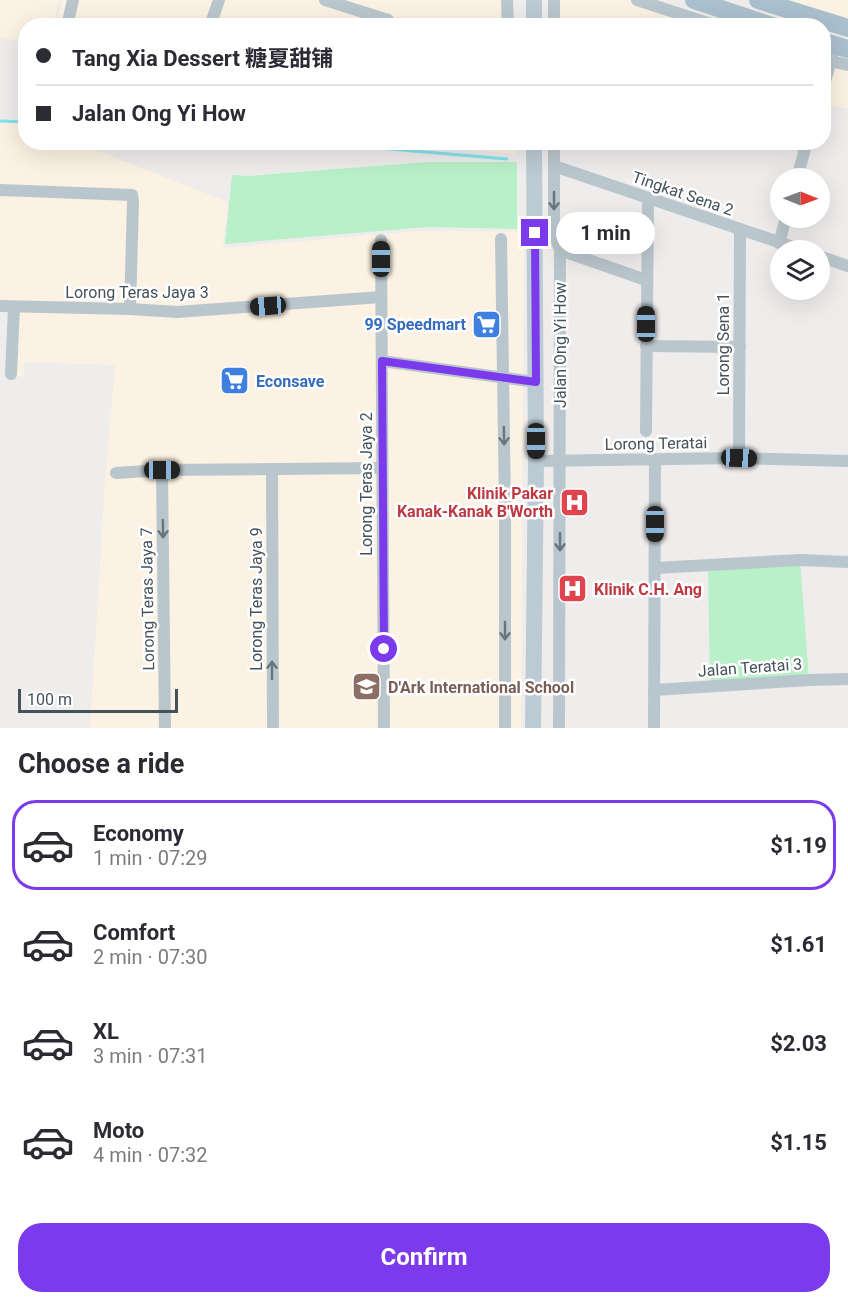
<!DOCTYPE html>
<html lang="en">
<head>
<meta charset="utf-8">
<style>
  :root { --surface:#fff; --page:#f7f7f7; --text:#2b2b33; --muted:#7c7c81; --line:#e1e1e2; --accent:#7c3aed }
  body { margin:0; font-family:Roboto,"Noto Sans SC",sans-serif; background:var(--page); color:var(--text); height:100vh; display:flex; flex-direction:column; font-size:22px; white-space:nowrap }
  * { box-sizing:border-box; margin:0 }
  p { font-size:20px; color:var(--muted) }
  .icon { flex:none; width:33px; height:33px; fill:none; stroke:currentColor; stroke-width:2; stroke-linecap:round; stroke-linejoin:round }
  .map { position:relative; height:728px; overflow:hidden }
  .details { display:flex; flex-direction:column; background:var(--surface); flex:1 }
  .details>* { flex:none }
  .top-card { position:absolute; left:18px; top:18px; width:813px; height:132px; border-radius:24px; box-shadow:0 6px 24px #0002; display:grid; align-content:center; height:132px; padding:0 18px; background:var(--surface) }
  .needle { width:39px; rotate:91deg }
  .tools { position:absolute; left:770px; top:168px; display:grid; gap:12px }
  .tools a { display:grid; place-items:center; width:60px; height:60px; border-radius:50%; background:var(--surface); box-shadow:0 6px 24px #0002; font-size:30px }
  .scale { position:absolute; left:18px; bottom:15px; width:160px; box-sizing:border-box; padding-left:6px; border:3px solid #44525a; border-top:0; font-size:16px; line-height:21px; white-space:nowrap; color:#44525a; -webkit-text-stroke:4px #fff; paint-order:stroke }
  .end { position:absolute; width:27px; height:27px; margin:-14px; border:8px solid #7c3aed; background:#fff; box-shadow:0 0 0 3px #fff }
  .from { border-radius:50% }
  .bubble { position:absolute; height:42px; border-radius:21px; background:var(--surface); box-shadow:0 6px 24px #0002; font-size:20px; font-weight:700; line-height:42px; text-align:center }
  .car { position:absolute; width:18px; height:36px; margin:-18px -9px; border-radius:8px; box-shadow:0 0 4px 2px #0007; background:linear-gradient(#222 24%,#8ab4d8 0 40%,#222 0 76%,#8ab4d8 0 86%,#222 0) }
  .top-card b { display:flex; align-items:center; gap:21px; height:57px; font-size:22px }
  .top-card b+b { border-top:2px solid var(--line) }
  .top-card i { width:15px; height:15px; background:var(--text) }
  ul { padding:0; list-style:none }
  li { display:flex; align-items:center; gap:18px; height:90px; margin:0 12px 9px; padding:0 6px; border:3px solid transparent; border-radius:24px }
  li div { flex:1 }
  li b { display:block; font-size:22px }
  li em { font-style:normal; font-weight:700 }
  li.current { border-color:var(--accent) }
  li>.icon { width:54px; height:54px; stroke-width:1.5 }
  h2 { padding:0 18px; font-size:27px; line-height:72px }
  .cta { display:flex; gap:12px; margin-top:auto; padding:12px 18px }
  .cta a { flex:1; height:69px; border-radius:24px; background:var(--accent); color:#fff; font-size:24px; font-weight:700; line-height:69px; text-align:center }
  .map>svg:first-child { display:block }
  .commercial { fill:#fcf2e3 }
  .green { fill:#b8f0c7 }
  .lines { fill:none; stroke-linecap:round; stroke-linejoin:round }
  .stream { stroke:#83e4ee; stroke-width:3 }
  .minor { stroke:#bac6cd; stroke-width:12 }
  .secondary { stroke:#bccad4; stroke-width:16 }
  .primary { stroke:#abc0cd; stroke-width:18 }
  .oneway { stroke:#67757c }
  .route { stroke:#7c3aed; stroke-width:8 }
  .labels { text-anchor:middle; stroke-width:5; stroke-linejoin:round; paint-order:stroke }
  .street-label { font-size:16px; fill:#44525a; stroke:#fff }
  .shop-label { font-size:16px; font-weight:bold; fill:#366cbe; stroke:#fff; text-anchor:end }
  .health-label { font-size:16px; font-weight:bold; fill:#be3a42; stroke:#fff; text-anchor:end }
  .education-label { font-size:16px; font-weight:bold; fill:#785e54; stroke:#fff; text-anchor:start }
</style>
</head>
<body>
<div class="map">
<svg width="848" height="728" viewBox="0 0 848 728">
  <rect width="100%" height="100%" fill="#efecec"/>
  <g class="commercial">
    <path d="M 0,0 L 59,0 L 53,25 L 26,26 L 25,42 L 0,37 Z"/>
    <path d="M 62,0 L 512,0 L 512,25 L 56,26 Z"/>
    <path d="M 550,0 L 645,0 L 727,25 L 577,25 L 550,17 Z"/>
    <path d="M 768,0 L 848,0 L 848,23 Z"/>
    <path d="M 824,56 L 848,60 L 848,109 L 824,104 Z"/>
    <path d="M 0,122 L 25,124 L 26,142 L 78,143 L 228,202 L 223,248 L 422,231 L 524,232 L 521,728 L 90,728 L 105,483 L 115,365 L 24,362 L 23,376 L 11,376 L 14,308 L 0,306 Z"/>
    <path d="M 381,143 L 515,143 L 515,154 Z"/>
  </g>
  <g class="green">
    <path d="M 427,162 L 517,162 L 517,229 L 427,227 L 225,244 L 232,175 L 249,176 Z"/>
    <path d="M 800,560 L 809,680 L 710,683 L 708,565 Z"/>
  </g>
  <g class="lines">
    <g class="stream">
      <path d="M 0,121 L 26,122"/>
      <path d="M 308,142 L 507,159"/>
    </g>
    <g class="minor">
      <path d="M 325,0 L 388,20 L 391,26"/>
      <path d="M 507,0 L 508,26"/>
      <path d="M 554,0 L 554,26"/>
      <path d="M 637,0 L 717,26"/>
      <path d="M 67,26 L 73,0"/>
      <path d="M 210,26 L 219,0"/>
      <path d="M 825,60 L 848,65"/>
      <path d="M 824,85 L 835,46"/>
      <path d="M 499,142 L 534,143"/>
      <path d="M 554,142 L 554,234 L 560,250 L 559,728"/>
      <path d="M 790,142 L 806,147"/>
      <path d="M 554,166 L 802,250"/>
      <path d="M 797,178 L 807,142"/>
      <path d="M 0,190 L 132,195 L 133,201 L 130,309"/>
      <path d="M 501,239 L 505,507 L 505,728"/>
      <path d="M 381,240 L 384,728"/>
      <path d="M 779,243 L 786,218"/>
      <path d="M 560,250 L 646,280"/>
      <path d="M 819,256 L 848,266"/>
      <path d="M 0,306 L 130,309 L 177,312 L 381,297"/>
      <path d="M 646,346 L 740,347"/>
      <path d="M 382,361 L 536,382"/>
      <path d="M 11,374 L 14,308"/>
      <path d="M 646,431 L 648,198"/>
      <path d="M 739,458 L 740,229"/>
      <path d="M 536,461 L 739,458 L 848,461"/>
      <path d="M 272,469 L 273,728"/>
      <path d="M 162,470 L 165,728"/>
      <path d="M 116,473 L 162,470 L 382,468"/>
      <path d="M 655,568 L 800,560 L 848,562"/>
      <path d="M 654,690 L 810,680 L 848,679"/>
      <path d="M 654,728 L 655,460"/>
    </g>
    <g class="secondary">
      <path d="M 534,0 L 534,26"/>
      <path d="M 533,728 L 536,461 L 534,142"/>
    </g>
    <g class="primary">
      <path d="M 694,0 L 772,26"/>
      <path d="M 758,0 L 848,28"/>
      <path d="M 824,42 L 848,49"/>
    </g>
  </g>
  <defs><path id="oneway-shaft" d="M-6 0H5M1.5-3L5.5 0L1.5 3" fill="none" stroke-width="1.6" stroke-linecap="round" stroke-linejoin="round" transform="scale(1.5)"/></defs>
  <g class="oneway">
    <use href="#oneway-shaft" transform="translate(554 201) rotate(90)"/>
    <use href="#oneway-shaft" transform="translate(504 436) rotate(89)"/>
    <use href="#oneway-shaft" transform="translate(163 529) rotate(89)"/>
    <use href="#oneway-shaft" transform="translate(560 542) rotate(90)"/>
    <use href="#oneway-shaft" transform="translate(505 631) rotate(90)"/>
    <use href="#oneway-shaft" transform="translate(272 670) rotate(-90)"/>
  </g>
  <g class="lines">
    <path class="route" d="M 384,649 L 382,361 L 536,382 L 535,233"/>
  </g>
  <defs>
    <symbol id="supermarket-square" viewBox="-11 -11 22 22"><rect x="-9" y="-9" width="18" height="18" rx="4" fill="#3f7fe0" stroke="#fff"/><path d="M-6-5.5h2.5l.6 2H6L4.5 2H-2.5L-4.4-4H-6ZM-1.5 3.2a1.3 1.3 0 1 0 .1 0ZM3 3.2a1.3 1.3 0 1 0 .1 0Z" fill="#fff"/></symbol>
    <symbol id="hospital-square" viewBox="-11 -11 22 22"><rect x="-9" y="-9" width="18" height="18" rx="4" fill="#e0444e" stroke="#fff"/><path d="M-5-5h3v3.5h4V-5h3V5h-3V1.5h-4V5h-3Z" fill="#fff"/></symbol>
    <symbol id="school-square" viewBox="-11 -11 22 22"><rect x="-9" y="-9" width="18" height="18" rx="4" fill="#8d6e63" stroke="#fff"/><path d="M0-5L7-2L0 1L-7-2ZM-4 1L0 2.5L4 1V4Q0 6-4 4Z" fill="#fff"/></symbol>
  </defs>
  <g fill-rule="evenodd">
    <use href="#supermarket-square" x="470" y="308" width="33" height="33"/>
    <use href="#supermarket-square" x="218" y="364" width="33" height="33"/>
    <use href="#hospital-square" x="558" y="486" width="33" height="33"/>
    <use href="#hospital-square" x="556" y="572" width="33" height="33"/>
    <use href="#school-square" x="350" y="670" width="33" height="33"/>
  </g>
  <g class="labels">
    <g class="street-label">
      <text transform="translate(683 193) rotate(19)" y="6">Tingkat Sena 2</text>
      <text x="137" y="298">Lorong Teras Jaya 3</text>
      <text transform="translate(723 344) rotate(-90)" y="6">Lorong Sena 1</text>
      <text transform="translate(560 345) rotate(-90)" y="6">Jalan Ong Yi How</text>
      <text transform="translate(656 443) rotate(-1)" y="6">Lorong Teratai</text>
      <text transform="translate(366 484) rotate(-90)" y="6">Lorong Teras Jaya 2</text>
      <text transform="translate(147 599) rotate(-91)" y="6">Lorong Teras Jaya 7</text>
      <text transform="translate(256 599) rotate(-90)" y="6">Lorong Teras Jaya 9</text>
      <text transform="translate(750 667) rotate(-4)" y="6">Jalan Teratai 3</text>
    </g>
    <g class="shop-label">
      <text x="466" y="330">99 Speedmart</text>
      <text x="256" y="387" text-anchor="start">Econsave</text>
    </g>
    <g class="health-label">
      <text x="553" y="499">Klinik Pakar<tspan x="553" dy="18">Kanak-Kanak B'Worth</tspan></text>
      <text x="594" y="595" text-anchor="start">Klinik C.H. Ang</text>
    </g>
    <g class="education-label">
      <text x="388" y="693">D'Ark International School</text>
    </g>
  </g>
</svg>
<div class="tools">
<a><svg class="needle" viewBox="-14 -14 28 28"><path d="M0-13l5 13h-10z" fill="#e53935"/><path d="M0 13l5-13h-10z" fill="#7c7c81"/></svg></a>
<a><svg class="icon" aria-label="layers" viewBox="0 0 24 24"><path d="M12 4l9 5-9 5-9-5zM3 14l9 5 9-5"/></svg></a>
</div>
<div class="scale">100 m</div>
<i class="end from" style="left:384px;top:649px"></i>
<i class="end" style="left:535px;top:233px"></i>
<div class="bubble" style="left:556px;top:212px;width:99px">1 min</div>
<i class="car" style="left:381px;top:259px;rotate:0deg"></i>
<i class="car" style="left:268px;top:306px;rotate:266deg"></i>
<i class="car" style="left:646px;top:324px;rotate:0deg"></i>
<i class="car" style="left:536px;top:441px;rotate:180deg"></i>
<i class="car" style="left:739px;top:458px;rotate:92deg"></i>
<i class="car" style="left:162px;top:470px;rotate:90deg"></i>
<i class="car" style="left:655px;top:524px;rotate:180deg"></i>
<div class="top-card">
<b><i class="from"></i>Tang Xia Dessert 糖夏甜铺</b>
<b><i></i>Jalan Ong Yi How</b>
</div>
</div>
<section class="details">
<h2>Choose a ride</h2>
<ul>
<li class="current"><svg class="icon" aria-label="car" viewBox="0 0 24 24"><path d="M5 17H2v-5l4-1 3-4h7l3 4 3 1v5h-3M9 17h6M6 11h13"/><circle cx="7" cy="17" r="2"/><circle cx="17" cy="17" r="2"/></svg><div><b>Economy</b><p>1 min · 07:29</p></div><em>$1.19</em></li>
<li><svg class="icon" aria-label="car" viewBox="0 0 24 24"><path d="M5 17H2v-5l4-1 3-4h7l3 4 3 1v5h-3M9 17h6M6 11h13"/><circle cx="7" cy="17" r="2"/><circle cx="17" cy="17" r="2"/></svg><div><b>Comfort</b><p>2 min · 07:30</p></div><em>$1.61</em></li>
<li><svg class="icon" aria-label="car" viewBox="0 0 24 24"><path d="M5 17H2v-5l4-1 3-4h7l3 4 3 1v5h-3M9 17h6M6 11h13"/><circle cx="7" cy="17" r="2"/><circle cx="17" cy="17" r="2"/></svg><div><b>XL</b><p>3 min · 07:31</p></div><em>$2.03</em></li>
<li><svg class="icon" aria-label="car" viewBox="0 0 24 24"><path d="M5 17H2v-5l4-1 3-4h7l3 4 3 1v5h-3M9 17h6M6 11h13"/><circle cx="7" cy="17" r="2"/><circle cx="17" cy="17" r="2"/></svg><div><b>Moto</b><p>4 min · 07:32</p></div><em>$1.15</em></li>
</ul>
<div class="cta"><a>Confirm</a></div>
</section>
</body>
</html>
